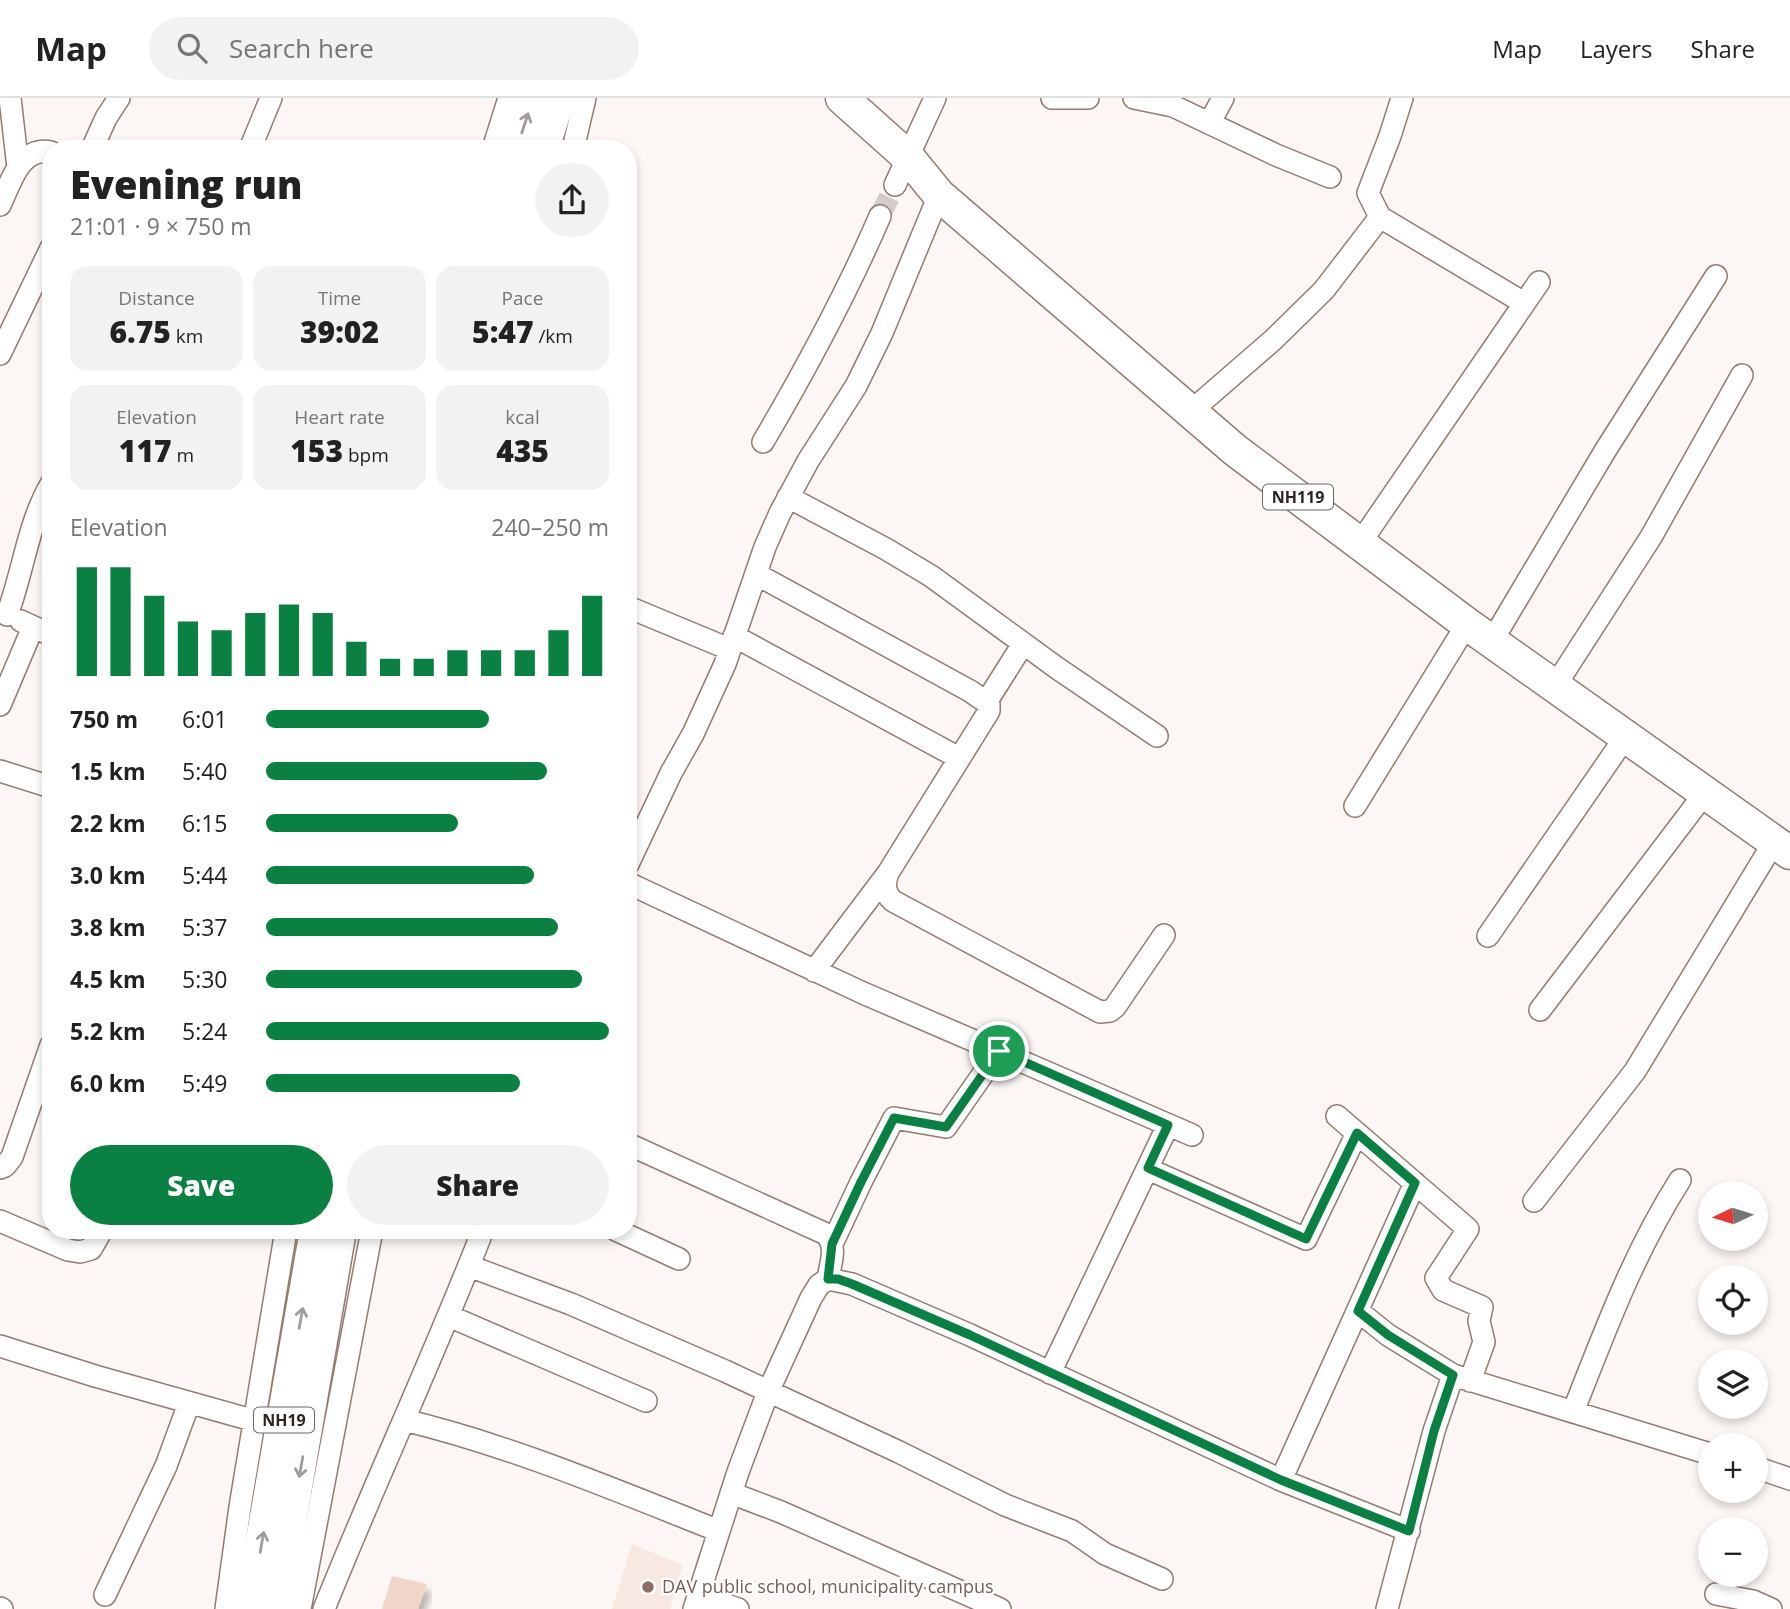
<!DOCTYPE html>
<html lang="en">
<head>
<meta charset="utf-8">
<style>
	:root { --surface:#fff; --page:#f2f2f2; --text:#222; --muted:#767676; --line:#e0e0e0; --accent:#0b8043 }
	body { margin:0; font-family:"Open Sans",sans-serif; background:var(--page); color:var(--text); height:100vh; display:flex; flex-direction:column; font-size:26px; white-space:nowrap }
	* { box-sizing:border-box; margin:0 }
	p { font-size:23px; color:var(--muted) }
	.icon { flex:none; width:38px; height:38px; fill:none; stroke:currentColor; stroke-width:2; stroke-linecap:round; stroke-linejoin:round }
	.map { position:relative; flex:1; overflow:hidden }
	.sheet { position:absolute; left:42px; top:42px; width:595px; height:1099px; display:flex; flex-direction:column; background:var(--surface); border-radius:28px; box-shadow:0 4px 10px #0003 }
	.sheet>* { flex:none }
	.needle { width:46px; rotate:266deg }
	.fabs { position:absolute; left:1698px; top:1083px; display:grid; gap:14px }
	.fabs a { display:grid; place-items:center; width:70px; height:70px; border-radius:50%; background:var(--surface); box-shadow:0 4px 10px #0003; font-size:35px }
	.pin { position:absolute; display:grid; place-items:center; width:60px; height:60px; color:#fff; margin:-30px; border:4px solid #fff; border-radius:50%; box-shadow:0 2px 7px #0007 }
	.round { display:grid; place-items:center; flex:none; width:74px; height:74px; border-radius:37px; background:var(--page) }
	.headline { display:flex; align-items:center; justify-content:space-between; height:119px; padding:0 28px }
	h1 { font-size:38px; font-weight:800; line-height:52px }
	.metrics { display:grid; grid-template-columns:repeat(3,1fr); gap:10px; height:119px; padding:7px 28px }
	.metrics div { display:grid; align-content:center; border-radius:18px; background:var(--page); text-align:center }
	.metrics b { font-size:30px; font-weight:800 }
	.metrics small { font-size:19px; font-weight:400 }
	.metrics p { font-size:19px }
	.chart { height:196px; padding:14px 28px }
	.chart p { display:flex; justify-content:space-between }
	.chart svg { width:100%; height:126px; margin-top:7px; stroke:var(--accent); stroke-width:6 }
	.cta { display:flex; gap:14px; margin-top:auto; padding:14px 28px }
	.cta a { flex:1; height:80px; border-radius:42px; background:var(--accent); color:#fff; font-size:28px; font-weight:800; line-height:80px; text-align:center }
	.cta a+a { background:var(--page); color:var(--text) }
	ul { padding:0 28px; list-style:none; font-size:23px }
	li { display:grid; grid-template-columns:112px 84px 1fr; align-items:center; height:52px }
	li i { height:18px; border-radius:9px; background:var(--accent) }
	header { display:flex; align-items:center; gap:42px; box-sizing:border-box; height:98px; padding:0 35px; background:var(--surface); border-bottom:2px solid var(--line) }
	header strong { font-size:33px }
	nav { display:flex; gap:38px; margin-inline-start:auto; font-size:24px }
	.search { width:490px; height:63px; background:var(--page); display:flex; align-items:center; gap:18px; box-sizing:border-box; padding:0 24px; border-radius:38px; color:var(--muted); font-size:26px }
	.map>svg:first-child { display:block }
	.built { fill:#f7e9e2 }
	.building { fill:#f0d6c9; filter:url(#shadow) }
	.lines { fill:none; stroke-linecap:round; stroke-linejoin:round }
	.minor-tunnel { stroke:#d3ccc9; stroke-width:21; stroke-dasharray:21 10; stroke-linecap:butt }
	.minor-casing { stroke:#937b70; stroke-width:24 }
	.highway-casing { stroke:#937b70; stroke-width:35 }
	.minor { stroke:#fff; stroke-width:21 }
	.highway { stroke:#fff; stroke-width:32 }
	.oneway { stroke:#a09c9a }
	.route-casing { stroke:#fff; stroke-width:14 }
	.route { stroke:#0b8043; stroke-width:9 }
	.education-dot { fill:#8d6e63; stroke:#fff; stroke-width:2.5 }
	.labels { text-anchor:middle; stroke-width:5; stroke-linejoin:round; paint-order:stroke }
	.shield { fill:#fff; stroke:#6c6562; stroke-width:2 }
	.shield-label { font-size:16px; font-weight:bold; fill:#2d231f }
	.education-label { font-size:18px; fill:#785e54; stroke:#fff; text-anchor:start }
</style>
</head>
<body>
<header>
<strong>Map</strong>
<div class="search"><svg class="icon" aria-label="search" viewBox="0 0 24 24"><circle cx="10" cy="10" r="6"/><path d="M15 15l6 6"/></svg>Search here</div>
<nav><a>Map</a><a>Layers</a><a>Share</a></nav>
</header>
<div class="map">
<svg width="1790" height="1511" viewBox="0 0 1790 1511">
	<defs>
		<filter id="shadow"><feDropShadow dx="4.5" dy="8" stdDeviation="3.5" flood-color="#0004"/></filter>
	</defs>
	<rect width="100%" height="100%" fill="#fcf6f4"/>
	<path class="built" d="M632,1446L683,1467L670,1511H612Z"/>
	<path class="building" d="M392,1478L427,1486L418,1511H382Z"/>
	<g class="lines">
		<path class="minor-tunnel" d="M880,118L895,87"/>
		<defs>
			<path id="minor" d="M10,0L18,70
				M1052,0H1088
				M1134,0L1173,8L1276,57L1330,79
				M1402,0L1390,38L1368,95L1380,119L1524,205
				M1210,24L1223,0
				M92,51L106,20L119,0
				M250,51L271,0
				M493,51L509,0
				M573,51L585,0
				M895,87L935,0
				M0,107C11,84 20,48 51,54
				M0,256L51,150
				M1190,314L1273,242L1324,192L1380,119
				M763,344C807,269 846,197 880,118
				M788,399L886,451L931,478L1057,570L1157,638
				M1360,445L1539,184
				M756,476L970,593L989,606V613L888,775C884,786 884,795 893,803L1100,914L1110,913L1115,909L1164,837
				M628,509L729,551
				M7,517C23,475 28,425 51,386
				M21,523L51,537
				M734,538L959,660
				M1492,543L1605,353L1716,178
				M1555,588L1651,439L1742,277
				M987,603L1023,546
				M0,607L33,529
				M0,673L51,689
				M1355,708L1467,526
				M628,766L671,675L693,636L725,566L765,449L780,415L808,363L856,288L882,235L939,97
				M628,785L863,895L1192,1037
				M1488,838L1626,638
				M814,873L888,775
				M1540,912L1705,695
				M1337,1018L1468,1131L1436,1180L1443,1192L1482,1209L1479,1223L1484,1244L1470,1283
				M628,1046L826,1136C838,1149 830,1166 828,1181
				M0,1070L5,1068L12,1059L51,947
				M1148,1071L1306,1141L1357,1035
				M1534,1103L1635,973L1774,744
				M0,1123L68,1152L80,1154L91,1151L102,1132
				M616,1132L679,1161
				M832,1146L861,1084L894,1020L946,1029L999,953
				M469,1168L571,1206L725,1273L899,1354L1005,1407L1072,1433L1105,1456L1162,1481
				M1358,1213L1388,1237L1453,1277L1710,1356
				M449,1218L646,1303
				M0,1248L95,1278L255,1323
				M1050,1275L1168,1027
				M1573,1314C1605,1233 1633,1156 1680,1082
				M404,1322C512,1348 615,1392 719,1433
				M1755,1369L1790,1381
				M1281,1382L1415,1085
				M731,1395L781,1414L1000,1511
				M1716,1496L1753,1503L1771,1511
				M105,1497L166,1368L189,1305
				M698,1497L738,1511
				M0,1510L2,1511
				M226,1511L240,1409L286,1132
				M300,1511L372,1132
				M324,1511C375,1384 433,1260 483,1132
				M694,1511L738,1374L768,1294L811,1200L819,1187L828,1181L852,1186L970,1237L1281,1382L1409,1433
				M1387,1511L1434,1333L1453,1277"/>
			<path id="highway" d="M842,0L908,59L939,97L1235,352L1467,526L1790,755
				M517,51L533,0
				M543,51L559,0
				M250,1511L316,1132
				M275,1511L340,1132"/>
		</defs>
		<use href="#minor" class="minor-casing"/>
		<use href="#highway" class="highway-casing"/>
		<use href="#minor" class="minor"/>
		<use href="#highway" class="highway"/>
	</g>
	<defs><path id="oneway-shaft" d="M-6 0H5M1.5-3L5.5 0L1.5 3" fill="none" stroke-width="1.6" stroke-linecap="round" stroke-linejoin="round" transform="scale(1.75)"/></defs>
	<g class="oneway">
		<use href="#oneway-shaft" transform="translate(525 25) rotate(-72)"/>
		<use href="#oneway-shaft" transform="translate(301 1220) rotate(-80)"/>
		<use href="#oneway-shaft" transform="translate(301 1369) rotate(100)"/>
		<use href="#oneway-shaft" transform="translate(262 1444) rotate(-80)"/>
	</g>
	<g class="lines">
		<defs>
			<path id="route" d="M999,953L1168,1027L1148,1070L1306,1141L1357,1035L1415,1085L1358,1213L1388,1237L1453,1277L1434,1333L1409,1433L1281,1382L970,1237L852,1186L838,1181H828L832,1146L861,1084L894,1020L946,1029Z"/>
		</defs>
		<use href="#route" class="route-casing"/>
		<use href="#route" class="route"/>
	</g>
	<circle class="education-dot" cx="648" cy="1489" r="7"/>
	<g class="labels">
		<g class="shield">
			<rect x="1263" y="386.5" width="70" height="25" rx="5"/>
			<rect x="254" y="1309.5" width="60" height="25" rx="5"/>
		</g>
		<g class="shield-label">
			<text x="1298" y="405">NH119</text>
			<text x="284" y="1328">NH19</text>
		</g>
		<g class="education-label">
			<text x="662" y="1495">DAV public school, municipality campus</text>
		</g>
	</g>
</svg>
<div class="fabs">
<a><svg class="needle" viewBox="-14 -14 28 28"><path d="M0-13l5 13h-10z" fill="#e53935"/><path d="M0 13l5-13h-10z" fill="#767676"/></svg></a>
<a><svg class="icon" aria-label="locate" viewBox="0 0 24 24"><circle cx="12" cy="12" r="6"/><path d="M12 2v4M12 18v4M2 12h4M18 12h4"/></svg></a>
<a><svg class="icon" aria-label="layers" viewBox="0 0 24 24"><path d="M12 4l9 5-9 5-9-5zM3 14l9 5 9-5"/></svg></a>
<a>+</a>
<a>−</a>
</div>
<div class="pin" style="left:999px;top:953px;background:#1e9e55"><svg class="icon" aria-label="arrive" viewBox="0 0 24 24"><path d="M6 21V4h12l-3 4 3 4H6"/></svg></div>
<section class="sheet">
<div class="headline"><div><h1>Evening run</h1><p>21:01 · 9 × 750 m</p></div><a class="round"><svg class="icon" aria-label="share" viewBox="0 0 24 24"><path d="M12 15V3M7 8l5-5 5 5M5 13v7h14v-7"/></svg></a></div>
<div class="metrics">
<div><p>Distance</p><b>6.75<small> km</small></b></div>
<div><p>Time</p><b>39:02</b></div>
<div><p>Pace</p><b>5:47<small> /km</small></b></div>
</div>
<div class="metrics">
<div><p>Elevation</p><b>117<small> m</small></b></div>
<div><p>Heart rate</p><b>153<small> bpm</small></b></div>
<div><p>kcal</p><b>435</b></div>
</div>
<div class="chart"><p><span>Elevation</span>240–250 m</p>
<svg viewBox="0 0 160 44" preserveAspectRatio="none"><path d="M5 44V6M15 44V6M25 44V16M35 44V25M45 44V28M55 44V22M65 44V19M75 44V22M85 44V32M95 44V38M105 44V38M115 44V35M125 44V35M135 44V35M145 44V28M155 44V16"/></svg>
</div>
<ul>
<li><b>750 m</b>6:01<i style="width:65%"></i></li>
<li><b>1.5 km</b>5:40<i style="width:82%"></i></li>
<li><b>2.2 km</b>6:15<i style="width:56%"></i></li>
<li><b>3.0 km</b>5:44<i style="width:78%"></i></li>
<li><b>3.8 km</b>5:37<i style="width:85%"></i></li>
<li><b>4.5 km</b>5:30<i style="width:92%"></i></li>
<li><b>5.2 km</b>5:24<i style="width:100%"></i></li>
<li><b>6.0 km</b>5:49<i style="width:74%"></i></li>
</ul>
<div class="cta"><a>Save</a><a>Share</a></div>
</section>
</div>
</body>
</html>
